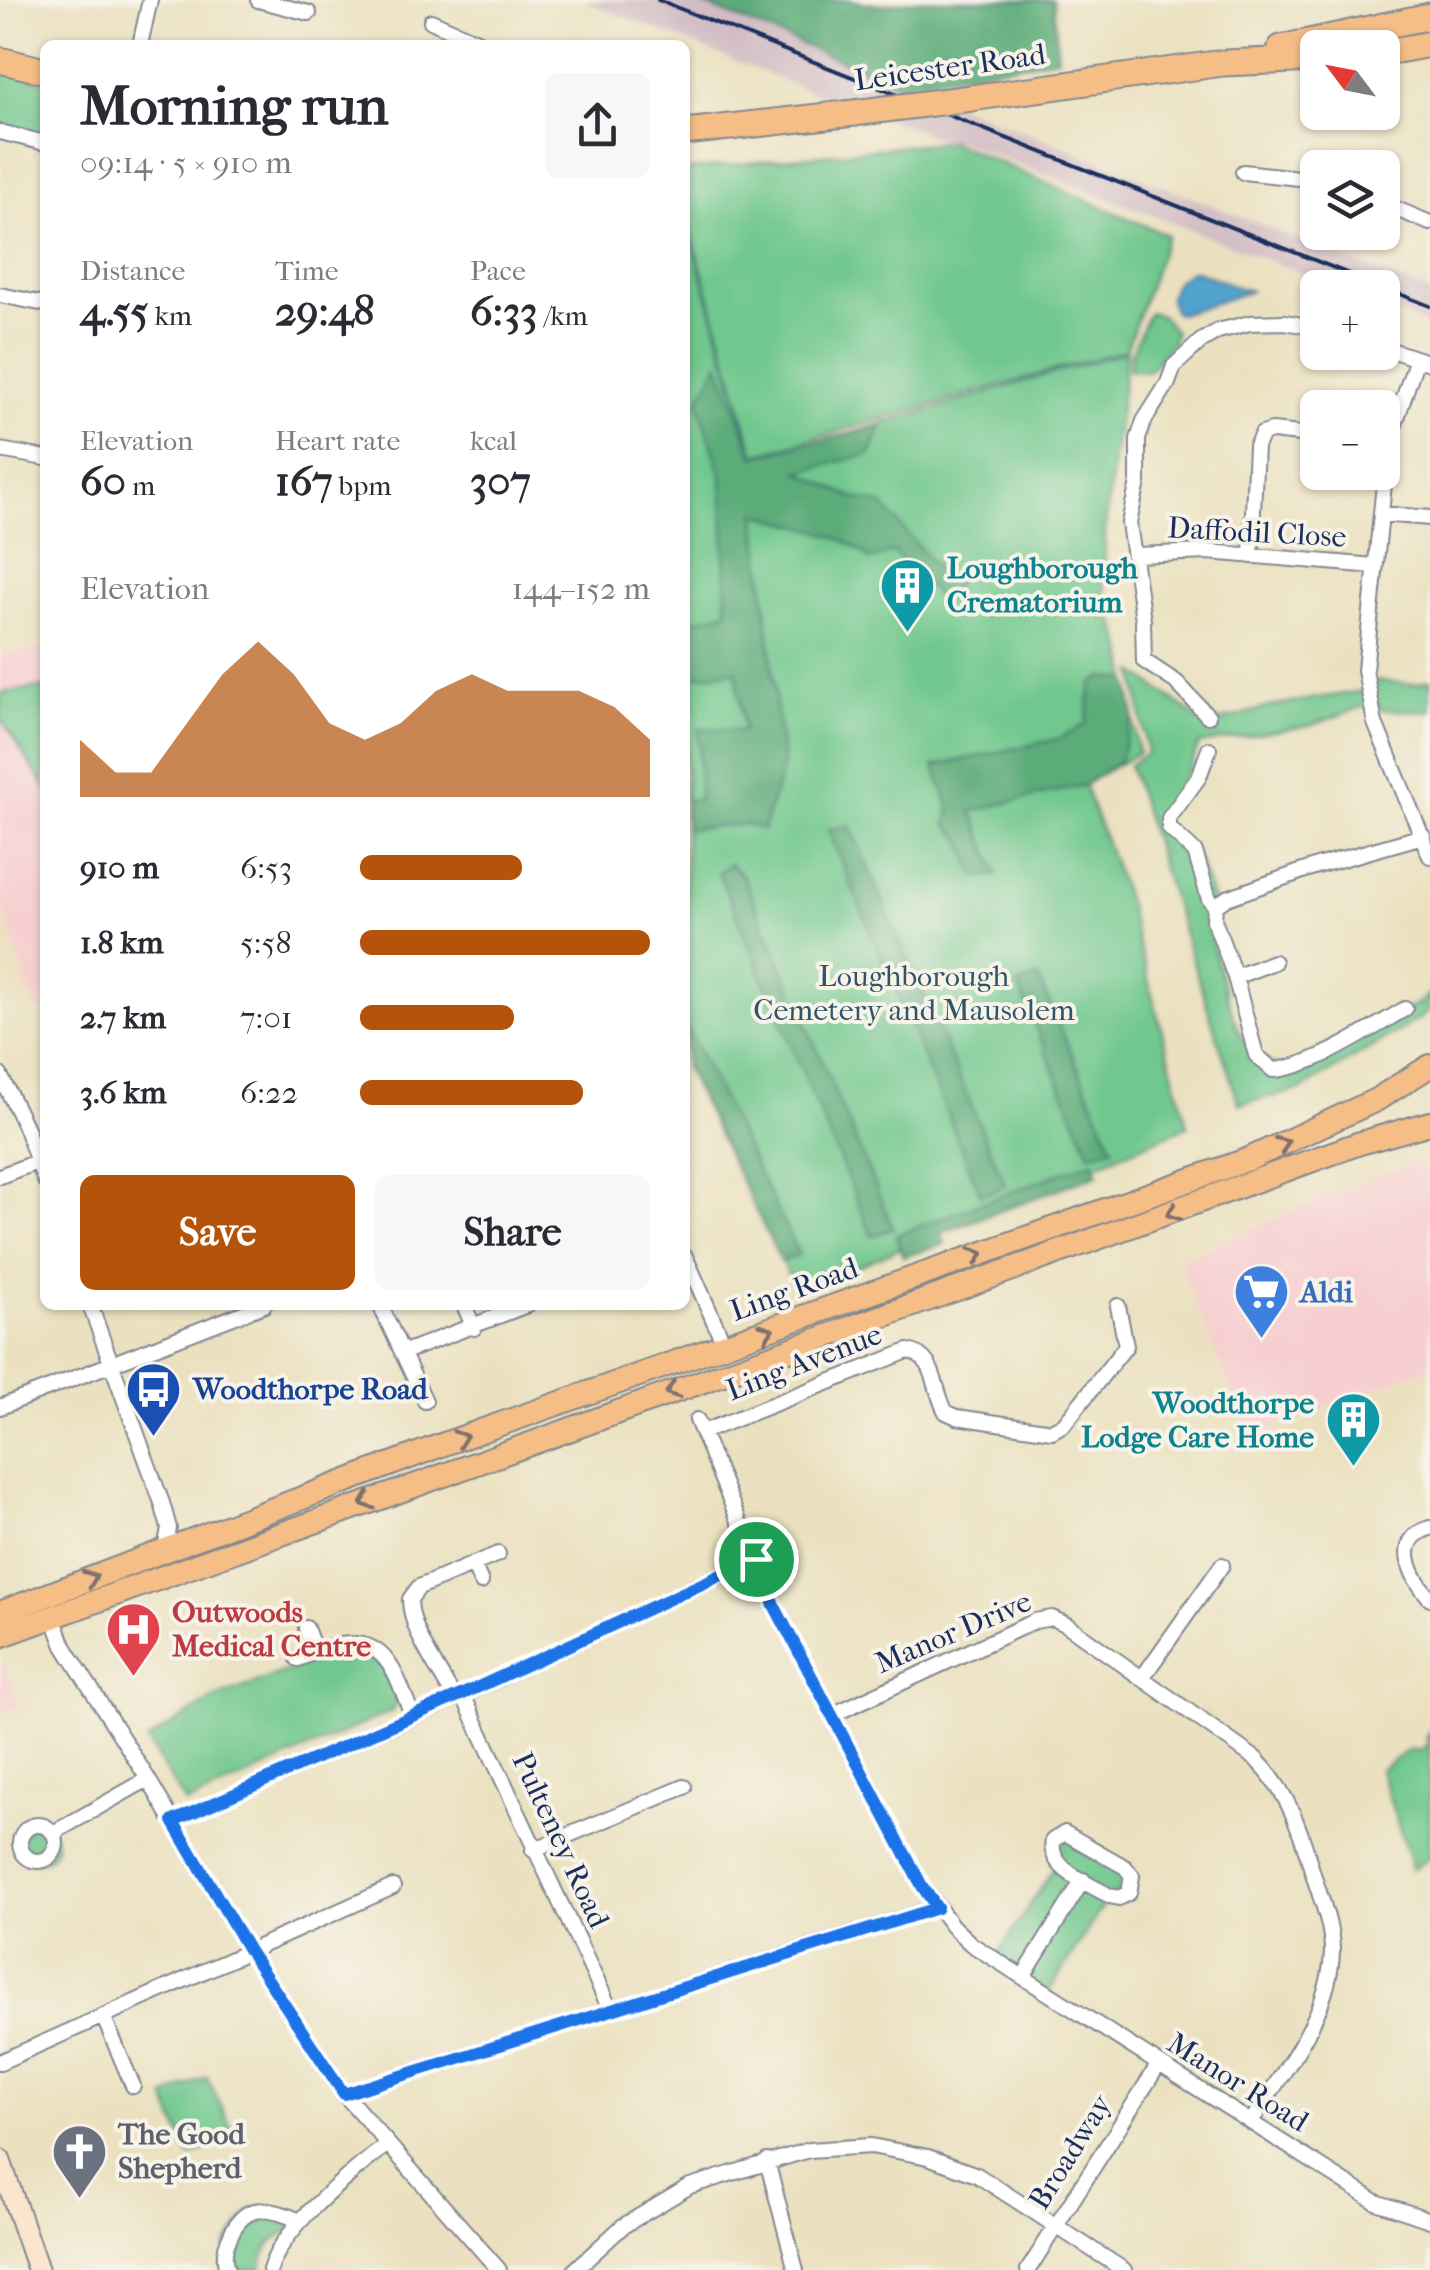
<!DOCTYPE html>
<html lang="en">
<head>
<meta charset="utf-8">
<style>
	:root { --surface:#fff; --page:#f7f7f7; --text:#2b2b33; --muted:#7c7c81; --accent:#b45309 }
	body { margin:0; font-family:"IM FELL French Canon",serif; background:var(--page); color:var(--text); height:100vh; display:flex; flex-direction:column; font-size:38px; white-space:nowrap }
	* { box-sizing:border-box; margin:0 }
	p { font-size:32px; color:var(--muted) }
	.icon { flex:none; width:55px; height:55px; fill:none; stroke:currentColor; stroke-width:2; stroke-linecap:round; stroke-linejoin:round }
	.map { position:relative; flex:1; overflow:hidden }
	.panel { position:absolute; left:40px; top:40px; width:650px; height:1270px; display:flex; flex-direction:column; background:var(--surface); border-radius:15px; box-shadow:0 2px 8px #0004 }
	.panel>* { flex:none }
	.needle { width:65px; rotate:302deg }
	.tools { position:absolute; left:1300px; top:30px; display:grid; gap:20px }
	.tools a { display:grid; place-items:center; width:100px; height:100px; border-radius:15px; background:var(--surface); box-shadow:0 2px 8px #0004; font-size:50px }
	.pin { position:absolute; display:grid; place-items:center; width:85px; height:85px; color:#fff; margin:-42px; border:5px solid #fff; border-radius:50%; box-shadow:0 2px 10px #0007 }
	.round { display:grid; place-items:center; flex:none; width:105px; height:105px; border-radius:15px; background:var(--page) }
	.summary { display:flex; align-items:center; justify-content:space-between; height:170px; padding:0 40px }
	h1 { font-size:55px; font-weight:700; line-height:75px }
	.figures { display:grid; grid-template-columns:repeat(3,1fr); gap:15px; height:170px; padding:10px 40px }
	.figures div { display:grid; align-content:center }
	.figures b { font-size:42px; font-weight:700 }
	.figures small { font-size:28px; font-weight:400 }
	.figures p { font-size:28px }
	.chart { height:280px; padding:20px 40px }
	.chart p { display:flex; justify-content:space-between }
	.chart svg { width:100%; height:180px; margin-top:10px; fill:var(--accent); opacity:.7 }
	.primary-button { display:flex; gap:20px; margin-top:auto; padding:20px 40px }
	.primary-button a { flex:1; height:115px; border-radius:15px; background:var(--accent); color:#fff; font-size:40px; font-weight:700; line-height:115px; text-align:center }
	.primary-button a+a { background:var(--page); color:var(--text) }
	ul { padding:0 40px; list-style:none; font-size:32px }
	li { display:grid; grid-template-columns:160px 120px 1fr; align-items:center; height:75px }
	li i { height:25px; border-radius:12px; background:var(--accent) }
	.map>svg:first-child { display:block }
	.built { fill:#f7cfd0 }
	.industrial { fill:#d2bdc5 }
	.green { fill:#71c88e; stroke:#467c76; stroke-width:2.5 }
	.forest { fill:#5cac79; stroke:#3c6e6c; stroke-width:2.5 }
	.water { fill:#51a4cd; stroke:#366a96; stroke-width:2.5 }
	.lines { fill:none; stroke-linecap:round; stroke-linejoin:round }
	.street-casing { stroke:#83888f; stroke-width:18 }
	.secondary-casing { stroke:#83888f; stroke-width:24 }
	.primary-casing { stroke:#83888f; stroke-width:26 }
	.highway-casing { stroke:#83888f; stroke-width:29 }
	.street { stroke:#fff; stroke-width:14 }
	.secondary { stroke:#fbe5cf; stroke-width:20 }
	.primary { stroke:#f6be87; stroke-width:22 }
	.highway { stroke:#f6be87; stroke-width:25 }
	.rail { stroke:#1b2f5e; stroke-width:4 }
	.highway-bridge-casing { stroke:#83888f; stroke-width:29; stroke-linecap:butt }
	.highway-bridge { stroke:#f6be87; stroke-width:25 }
	.oneway { stroke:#7e6f70 }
	.route-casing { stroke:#fff; stroke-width:20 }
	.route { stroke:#1a73e8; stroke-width:12 }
	.labels { text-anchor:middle; stroke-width:8; stroke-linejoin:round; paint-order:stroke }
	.street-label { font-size:30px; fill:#1b2f5e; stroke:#f7f3e8 }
	.culture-label { font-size:30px; font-weight:bold; fill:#0d838f; stroke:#f7f3e8; text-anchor:start }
	.park-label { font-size:30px; fill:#30556a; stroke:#f7f3e8 }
	.shop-label { font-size:30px; font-weight:bold; fill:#366cbe; stroke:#f7f3e8; text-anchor:start }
	.transit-label { font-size:30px; font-weight:bold; fill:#164399; stroke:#f7f3e8; text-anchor:start }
	.health-label { font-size:30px; font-weight:bold; fill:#be3a42; stroke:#f7f3e8; text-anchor:start }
	.worship-label { font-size:30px; font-weight:bold; fill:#5b616d; stroke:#f7f3e8; text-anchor:start }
</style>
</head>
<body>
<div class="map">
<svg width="1430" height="2270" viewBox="0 0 1430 2270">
	<rect width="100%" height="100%" fill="#f7f3e8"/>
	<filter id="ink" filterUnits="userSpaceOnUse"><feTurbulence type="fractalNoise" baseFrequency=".01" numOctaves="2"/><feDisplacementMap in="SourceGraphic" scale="20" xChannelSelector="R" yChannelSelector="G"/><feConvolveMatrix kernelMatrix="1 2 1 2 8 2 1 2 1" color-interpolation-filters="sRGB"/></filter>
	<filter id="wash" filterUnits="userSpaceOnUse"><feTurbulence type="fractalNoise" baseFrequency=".0048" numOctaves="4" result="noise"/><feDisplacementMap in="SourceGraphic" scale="40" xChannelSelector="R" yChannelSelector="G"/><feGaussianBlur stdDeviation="2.25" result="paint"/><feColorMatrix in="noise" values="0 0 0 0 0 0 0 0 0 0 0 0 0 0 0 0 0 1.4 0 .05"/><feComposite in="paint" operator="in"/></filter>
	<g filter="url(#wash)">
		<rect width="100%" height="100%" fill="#ebe1c0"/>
		<path class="built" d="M45,647V1010L34,1009L0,896V656Z
			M1430,1161V1367L1249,1436L1178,1260L1386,1172Z
			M0,1658L21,1704L0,1713Z"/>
		<path class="industrial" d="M583,0H693L1430,292V327L1383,306L1382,288L1338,287L959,141L953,143L789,83Z"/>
		<path class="green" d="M0,70L45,82V137L0,125Z
			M949,141L1167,235L1126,350L755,455L685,210V170Z
			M685,217L755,462L1127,351L1105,526L1104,592L1124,649L1138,753L1084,784L1124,892L1188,1126L797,1292L685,1069Z
			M1149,312L1163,317L1175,332L1172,343L1148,371L1129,370L1131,354Z
			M1135,672L1200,720L1220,721L1275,705L1368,690L1376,681L1415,684L1430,680V711L1382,710L1370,697L1371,704L1312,725L1199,744L1190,768L1167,802L1161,817L1163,824L1195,852L1215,906L1206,910C1205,928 1234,1026 1244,1041C1253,1055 1267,1061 1282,1069L1420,1003L1430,994V1009L1422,1017L1300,1090L1239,1104L1129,765L1147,753Z
			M45,687V787L0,718V693Z
			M345,1650C381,1650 389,1672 397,1704L392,1711L186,1804L147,1741L212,1699Z
			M1430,1730V1857L1413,1870L1380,1770L1410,1749L1420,1751L1429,1742L1426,1737Z
			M20 1843a18 18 0 1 1 36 0a18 18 0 1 1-36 0Z
			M1058,1835L1125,1867L1133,1885L1109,1896L1048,1993L995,1959L1057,1863Z
			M207,2077L235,2136L190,2156L165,2097Z
			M251,2210L300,2221C280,2245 268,2228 261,2270H227L226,2246Z"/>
		<path class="forest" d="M693,0H846L881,5L919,0H1053L1058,58L899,84Z
			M719,363L754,456L882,426L870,454L799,472L852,497L882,504L946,579H956L955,588L943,601L893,552L870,560C847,532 789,525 756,513L783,766L763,830L746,824L685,829V801L699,799V728L744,731L736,671L685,677V623L727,611L722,476L698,402Z
			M1103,677L1128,680L1134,714L1119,762L1084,785L972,811L998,875L976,877L961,838L947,824L950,808L934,766L1057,739L1086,724L1092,684Z
			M850,826L1006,1186L981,1195L828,830Z
			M730,864L743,876L893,1228L872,1236L718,872Z
			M1038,977L1113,1148L1090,1154L1018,985Z
			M685,1024L799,1255L781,1262L685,1067Z
			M1093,1161L1098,1174L941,1233L945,1244L903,1257L896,1235Z"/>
		<path class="water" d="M1192,270C1213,275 1229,287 1251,291L1180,314L1174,312L1169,297L1176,281Z"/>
	</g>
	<g filter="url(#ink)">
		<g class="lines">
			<defs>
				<path id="street" d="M258,0L309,13
					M431,21L486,45
					M140,45L150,0
					M0,132L45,143
					M1243,172L1318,180
					M1382,203L1430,223
					M0,295L45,304
					M1382,347L1430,363
					M1416,361L1388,445L1365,670L1375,723L1430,856
					M0,450L45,458
					M1381,514L1430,518
					M1136,555L1208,552L1375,566
					M1251,556L1256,446L1262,434L1272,431L1318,436
					M1208,716L1176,682L1144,661L1143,620L1129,523L1138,482V439L1144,421L1168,383L1174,366L1201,341L1218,331L1250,323L1285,322L1318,328
					M1209,749L1199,777L1169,818V828L1195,852L1209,899L1215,906
					M1235,977L1274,962
					M1405,1009C1370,1029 1313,1068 1273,1070L1256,1055L1235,977L1214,920L1215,906L1227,898L1317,866L1423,836
					M0,1075L25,1126L45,1181
					M0,1176L39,1161
					M685,1256L725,1346
					M90,1305L162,1503L169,1528L165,1549
					M380,1305L425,1401
					M464,1305L474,1328
					M402,1353L527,1305
					M0,1407L264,1305
					M697,1420L774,1605L922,1886L952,1926L971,1944L1376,2202L1430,2220
					M703,1432L908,1351C937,1356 933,1390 946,1412L957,1417L1052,1431L1064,1424L1126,1346L1118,1306
					M1430,1528C1392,1539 1411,1578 1430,1598
					M473,1564L481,1582
					M53,1617L64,1646L148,1779L249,1951L344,2094L499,2270
					M306,1628L315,1652C381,1628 391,1660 412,1715
					M298,1659L315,1652
					M1142,1678L1222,1565
					M463,1695L610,2009
					M454,1698C439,1669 410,1632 410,1599L419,1587L498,1554
					M832,1715L1035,1621L1052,1618L1067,1625L1256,1759C1287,1791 1299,1825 1311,1867C1319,1895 1331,1920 1332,1949C1332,2012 1283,2071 1251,2122
					M173,1821L463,1695L755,1559
					M20 1843a18 18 0 1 1 36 0a18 18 0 1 1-36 0Z
					M53,1833L148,1779
					M1065,1833L1125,1867L1132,1876L1129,1893L1119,1898L1110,1896C1088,1883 1047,1869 1053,1840Z
					M533,1850L684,1787
					M1023,1977L1083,1880
					M104,2018L133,2086
					M0,2062L393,1887
					M344,2094L937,1907
					M767,2161L796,2270
					M227,2270C223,2259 224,2250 229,2239C243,2202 268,2206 300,2221
					M270,2270C283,2225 349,2175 386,2145
					M575,2270L623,2226L690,2186L809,2150L871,2146L928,2157L977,2175L1124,2270
					M1028,2270L1159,2064"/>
				<path id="secondary" d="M0,2160L38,2270"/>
				<path id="primary" d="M0,1613L444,1444L1249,1159L1376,1100L1430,1066
					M0,1636L1360,1143L1430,1123"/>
				<path id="highway" d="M1281,48L1430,16
					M1382,53L1430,44
					M0,60L45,71
					M971,98L1223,63L1318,59
					M685,132L854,113"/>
			</defs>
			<use href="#street" class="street-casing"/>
			<use href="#secondary" class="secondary-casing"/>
			<use href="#primary" class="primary-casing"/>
			<use href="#highway" class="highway-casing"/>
			<use href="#street" class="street"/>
			<use href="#secondary" class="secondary"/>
			<use href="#primary" class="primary"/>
			<use href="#highway" class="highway"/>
			<path class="rail" d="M658,0L1430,306"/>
			<defs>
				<path id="highway-bridge" d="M854,113L971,98"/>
			</defs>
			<use href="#highway-bridge" class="highway-bridge-casing"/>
			<use href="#highway-bridge" class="highway-bridge"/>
		</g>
		<defs><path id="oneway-chevron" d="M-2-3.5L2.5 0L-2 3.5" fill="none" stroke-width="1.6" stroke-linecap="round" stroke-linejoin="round" transform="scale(2.5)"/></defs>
		<g class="oneway">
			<use href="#oneway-chevron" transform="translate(1283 1144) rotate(-23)"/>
			<use href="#oneway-chevron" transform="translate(1173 1213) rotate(160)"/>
			<use href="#oneway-chevron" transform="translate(977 1255) rotate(-20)"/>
			<use href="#oneway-chevron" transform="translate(767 1331) rotate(-20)"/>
			<use href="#oneway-chevron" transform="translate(672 1391) rotate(161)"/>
			<use href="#oneway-chevron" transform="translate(461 1438) rotate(-19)"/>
			<use href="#oneway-chevron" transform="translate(367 1502) rotate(159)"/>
			<use href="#oneway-chevron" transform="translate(91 1578) rotate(-22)"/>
		</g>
	</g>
	<g class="lines" filter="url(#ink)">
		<defs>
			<path id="route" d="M756,1559L774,1605L922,1886L937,1908L344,2094L249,1951L173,1821L463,1694Z"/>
		</defs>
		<use href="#route" class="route-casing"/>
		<use href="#route" class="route"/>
	</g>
	<defs>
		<symbol id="building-pin" viewBox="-11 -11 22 30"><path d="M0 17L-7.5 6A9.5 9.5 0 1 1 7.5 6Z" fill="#0f9aa8" stroke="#f7f3e8"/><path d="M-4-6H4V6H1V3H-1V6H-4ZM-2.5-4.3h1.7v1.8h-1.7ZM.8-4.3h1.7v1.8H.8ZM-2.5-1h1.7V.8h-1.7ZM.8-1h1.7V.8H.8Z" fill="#fff"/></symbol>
		<symbol id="supermarket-pin" viewBox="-11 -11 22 30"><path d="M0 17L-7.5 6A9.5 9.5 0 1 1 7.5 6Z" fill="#3f7fe0" stroke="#f7f3e8"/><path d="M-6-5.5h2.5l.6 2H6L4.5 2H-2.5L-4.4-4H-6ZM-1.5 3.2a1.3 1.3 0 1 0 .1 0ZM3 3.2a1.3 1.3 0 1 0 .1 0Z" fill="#fff"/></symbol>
		<symbol id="bus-pin" viewBox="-11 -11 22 30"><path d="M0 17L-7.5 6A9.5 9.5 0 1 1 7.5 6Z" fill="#1a4fb4" stroke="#f7f3e8"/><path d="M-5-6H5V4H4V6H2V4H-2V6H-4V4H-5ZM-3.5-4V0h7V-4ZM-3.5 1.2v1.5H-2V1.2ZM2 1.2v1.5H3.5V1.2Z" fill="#fff"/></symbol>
		<symbol id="hospital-pin" viewBox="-11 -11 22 30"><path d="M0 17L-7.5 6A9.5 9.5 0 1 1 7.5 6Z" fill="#e0444e" stroke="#f7f3e8"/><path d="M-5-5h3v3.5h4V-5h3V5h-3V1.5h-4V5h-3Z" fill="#fff"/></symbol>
		<symbol id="church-pin" viewBox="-11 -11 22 30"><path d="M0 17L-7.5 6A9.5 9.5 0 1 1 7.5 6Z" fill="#6b7280" stroke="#f7f3e8"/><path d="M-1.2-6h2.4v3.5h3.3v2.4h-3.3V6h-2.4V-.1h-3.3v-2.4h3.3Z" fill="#fff"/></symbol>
	</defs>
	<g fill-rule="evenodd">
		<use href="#building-pin" x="876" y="554" width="63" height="86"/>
		<use href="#supermarket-pin" x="1230" y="1260" width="63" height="86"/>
		<use href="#bus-pin" x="122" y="1358" width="63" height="86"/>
		<use href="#building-pin" x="1322" y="1388" width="63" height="86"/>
		<use href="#hospital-pin" x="102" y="1598" width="63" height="86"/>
		<use href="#church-pin" x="48" y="2120" width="63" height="86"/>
	</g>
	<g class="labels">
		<g class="street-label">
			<text transform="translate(950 67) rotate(-8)" y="10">Leicester Road</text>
			<text transform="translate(1257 532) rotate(3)" y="10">Daffodil Close</text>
			<text transform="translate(794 1289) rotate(-20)" y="10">Ling Road</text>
			<text transform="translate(804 1362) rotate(-21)" y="10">Ling Avenue</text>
			<text transform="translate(953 1632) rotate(-23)" y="10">Manor Drive</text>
			<text transform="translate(561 1840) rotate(65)" y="10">Pulteney Road</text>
			<text transform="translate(1238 2082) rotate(32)" y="10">Manor Road</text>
			<text transform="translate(1070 2152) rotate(-58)" y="10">Broadway</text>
		</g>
		<g class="culture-label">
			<text x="947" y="578">Loughborough<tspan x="947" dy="34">Crematorium</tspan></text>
			<text x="1314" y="1413" text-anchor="end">Woodthorpe<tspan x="1314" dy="34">Lodge Care Home</tspan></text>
		</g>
		<g class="park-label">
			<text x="914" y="986">Loughborough<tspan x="914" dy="34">Cemetery and Mausolem</tspan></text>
		</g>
		<g class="shop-label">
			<text x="1300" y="1302">Aldi</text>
		</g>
		<g class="transit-label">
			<text x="193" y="1399">Woodthorpe Road</text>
		</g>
		<g class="health-label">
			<text x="172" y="1622">Outwoods<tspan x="172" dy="34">Medical Centre</tspan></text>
		</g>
		<g class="worship-label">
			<text x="118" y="2144">The Good<tspan x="118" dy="34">Shepherd</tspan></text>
		</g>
	</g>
</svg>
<div class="tools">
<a><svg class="needle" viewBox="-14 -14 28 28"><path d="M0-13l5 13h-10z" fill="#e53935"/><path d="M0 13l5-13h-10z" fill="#7c7c81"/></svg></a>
<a><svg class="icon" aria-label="layers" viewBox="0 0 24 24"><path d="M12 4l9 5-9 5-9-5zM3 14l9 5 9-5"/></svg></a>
<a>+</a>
<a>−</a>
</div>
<div class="pin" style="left:756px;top:1559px;background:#1e9e55"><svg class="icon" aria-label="arrive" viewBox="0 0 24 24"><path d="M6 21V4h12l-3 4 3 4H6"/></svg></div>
<section class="panel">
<div class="summary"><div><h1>Morning run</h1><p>09:14 · 5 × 910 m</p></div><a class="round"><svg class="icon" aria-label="share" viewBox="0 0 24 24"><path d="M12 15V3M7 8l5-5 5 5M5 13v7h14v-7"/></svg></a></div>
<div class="figures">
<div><p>Distance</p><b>4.55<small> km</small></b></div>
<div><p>Time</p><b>29:48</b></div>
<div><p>Pace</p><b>6:33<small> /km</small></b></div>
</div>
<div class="figures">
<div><p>Elevation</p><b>60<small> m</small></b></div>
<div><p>Heart rate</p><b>167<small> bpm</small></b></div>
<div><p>kcal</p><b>307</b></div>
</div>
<div class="chart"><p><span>Elevation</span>144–152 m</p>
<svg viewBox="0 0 160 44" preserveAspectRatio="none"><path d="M0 44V30L10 38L20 38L30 26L40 14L50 6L60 14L70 26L80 30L90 26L100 18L110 14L120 18L130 18L140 18L150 22L160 30V44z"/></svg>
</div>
<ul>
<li><b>910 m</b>6:53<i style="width:56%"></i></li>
<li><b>1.8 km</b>5:58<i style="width:100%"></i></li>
<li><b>2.7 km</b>7:01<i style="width:53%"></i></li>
<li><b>3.6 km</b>6:22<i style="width:77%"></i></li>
</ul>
<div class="primary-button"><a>Save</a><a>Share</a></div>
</section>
</div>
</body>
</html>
